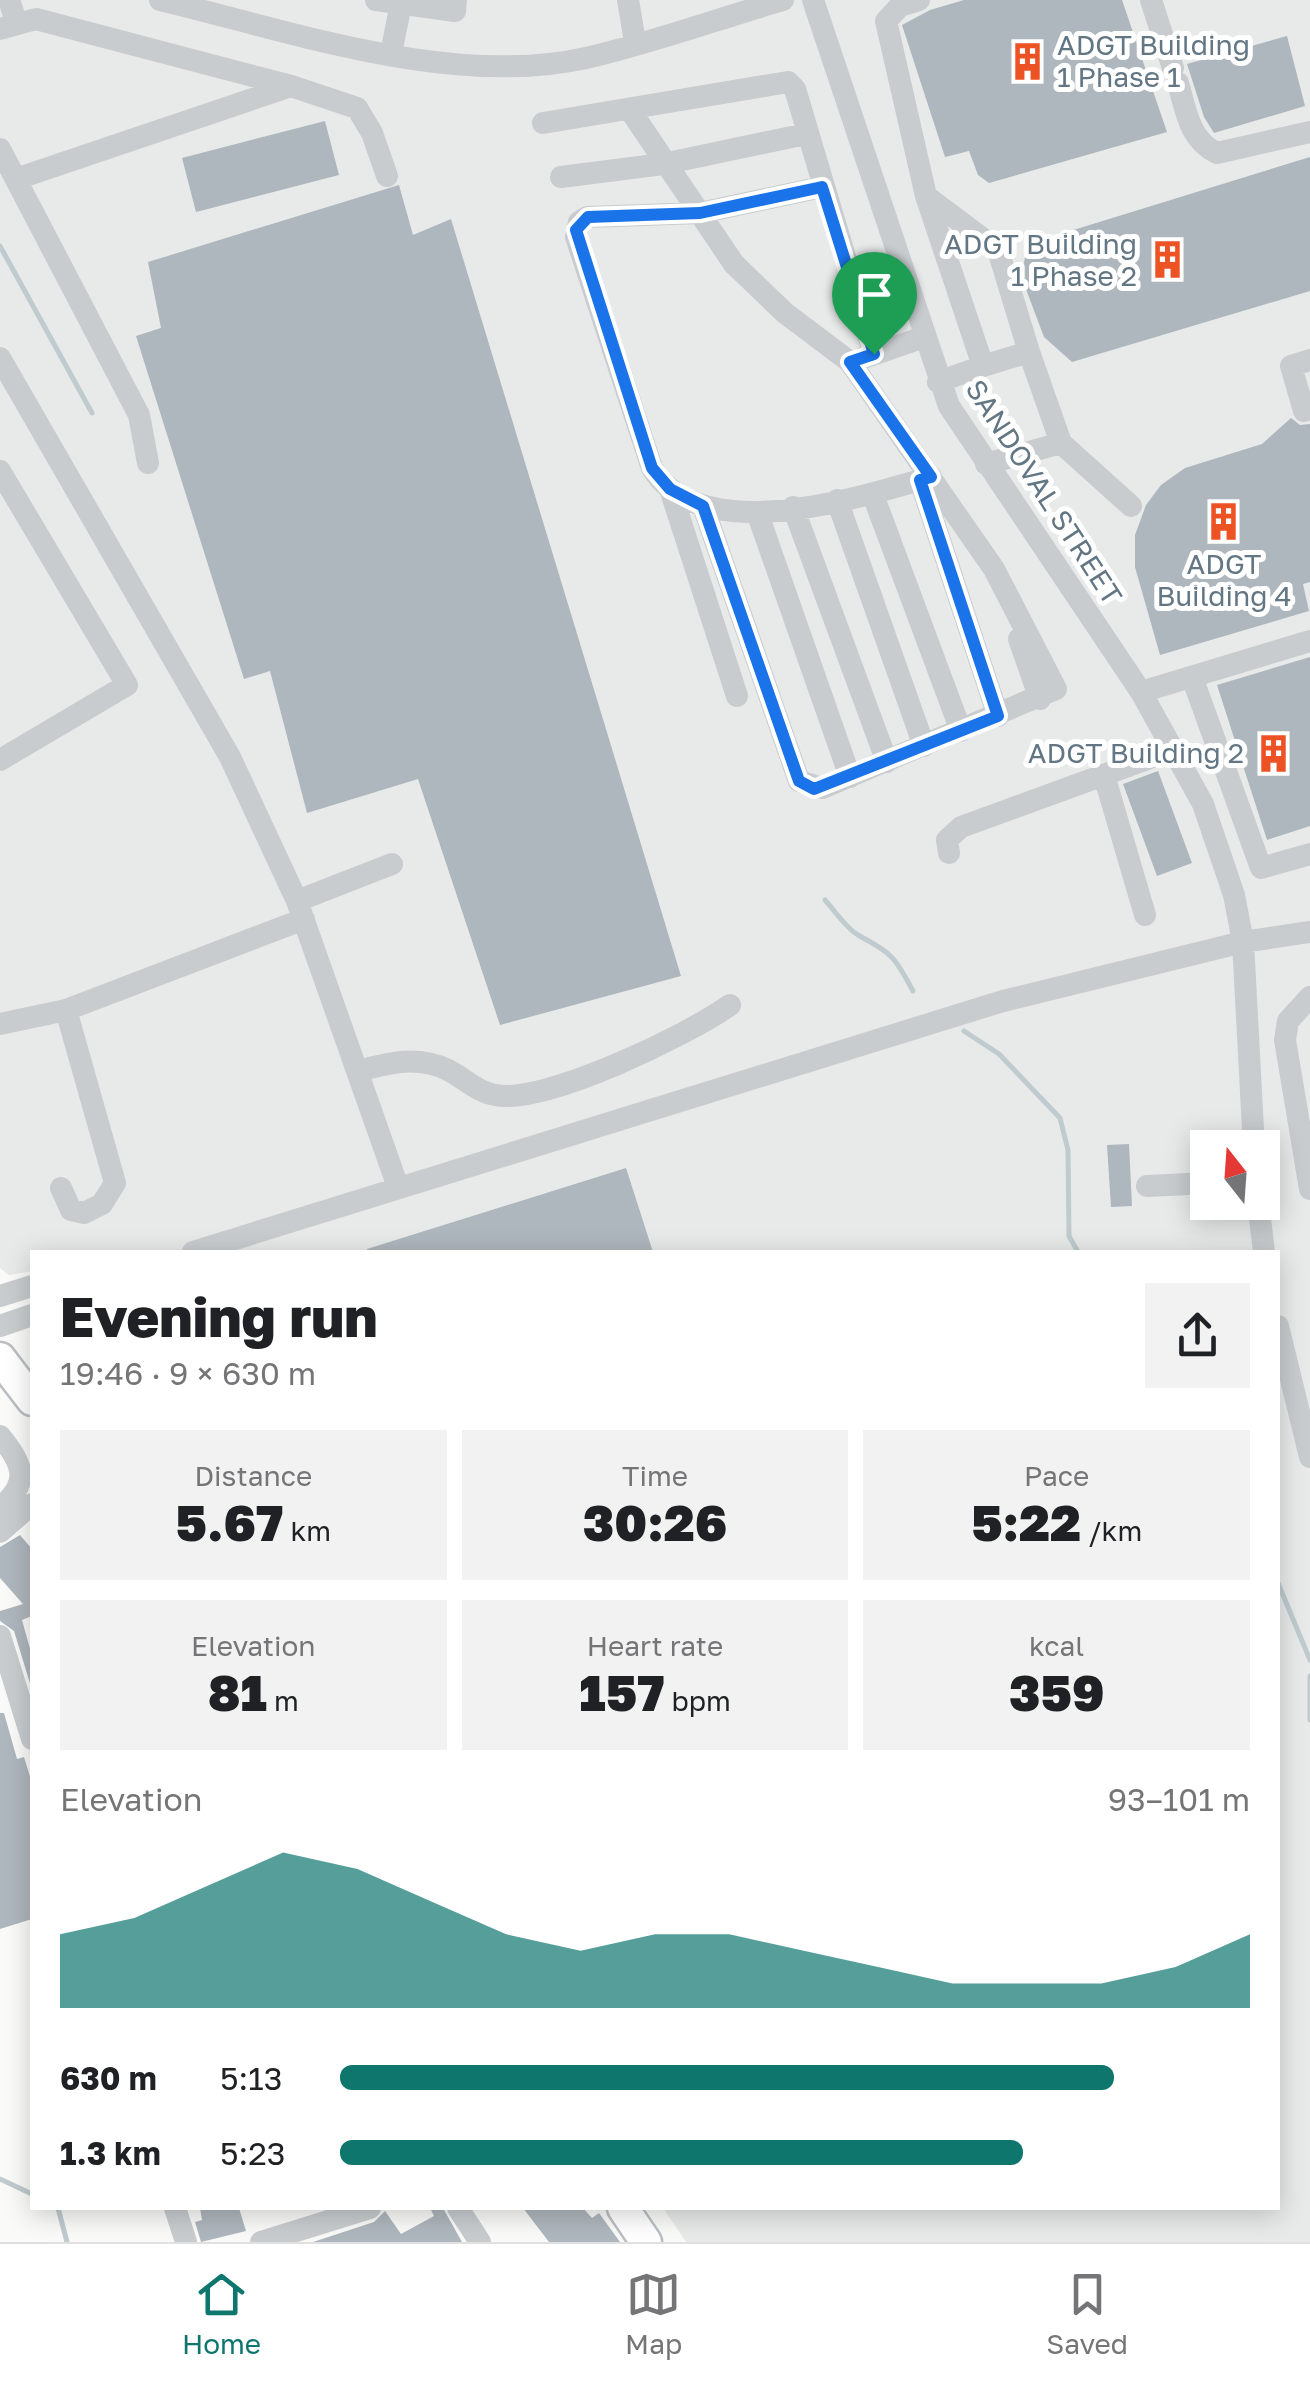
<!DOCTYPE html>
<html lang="en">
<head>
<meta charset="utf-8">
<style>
	:root { --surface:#fff; --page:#f2f2f2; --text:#202124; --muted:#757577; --line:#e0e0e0; --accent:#0f766e }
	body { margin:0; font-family:"Golos Text",sans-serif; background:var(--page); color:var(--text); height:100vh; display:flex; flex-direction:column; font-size:38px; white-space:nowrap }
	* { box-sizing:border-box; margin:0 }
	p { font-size:32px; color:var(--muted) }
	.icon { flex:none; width:55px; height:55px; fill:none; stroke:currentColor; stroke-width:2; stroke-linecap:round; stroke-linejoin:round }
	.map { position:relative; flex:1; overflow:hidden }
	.side { position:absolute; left:30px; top:1250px; width:1250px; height:960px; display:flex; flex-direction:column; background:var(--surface); border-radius:0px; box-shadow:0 5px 25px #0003 }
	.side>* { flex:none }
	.needle { width:65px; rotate:343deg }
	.tools { position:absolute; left:1190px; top:1130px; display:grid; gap:20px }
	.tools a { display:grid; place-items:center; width:90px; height:90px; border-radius:0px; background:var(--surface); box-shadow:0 5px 25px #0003; font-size:50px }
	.pin { position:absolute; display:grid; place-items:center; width:85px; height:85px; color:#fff; margin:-102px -42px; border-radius:50% 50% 50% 0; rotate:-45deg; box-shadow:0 0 10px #0007 }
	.pin .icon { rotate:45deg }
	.round { display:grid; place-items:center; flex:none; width:105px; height:105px; border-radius:0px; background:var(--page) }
	.headline { display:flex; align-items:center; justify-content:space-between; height:170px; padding:0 30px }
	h1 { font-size:55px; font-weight:800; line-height:75px }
	.metrics { display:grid; grid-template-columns:repeat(3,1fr); gap:15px; height:170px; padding:10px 30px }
	.metrics div { display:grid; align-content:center; border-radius:0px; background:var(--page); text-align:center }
	.metrics b { font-size:50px; font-weight:800 }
	.metrics small { font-size:28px; font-weight:400 }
	.metrics p { font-size:28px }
	.chart { height:280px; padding:20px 30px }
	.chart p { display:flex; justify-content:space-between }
	.chart svg { width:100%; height:180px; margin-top:10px; fill:var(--accent); opacity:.7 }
	ul { padding:0 30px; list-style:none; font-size:32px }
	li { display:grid; grid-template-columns:160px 120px 1fr; align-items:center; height:75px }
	li i { height:25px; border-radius:12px; background:var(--accent) }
	.tab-bar { display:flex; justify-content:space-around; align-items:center; height:140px; border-top:2px solid var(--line); background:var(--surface); font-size:28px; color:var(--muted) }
	.tab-bar a { display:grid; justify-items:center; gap:5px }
	.tab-bar .current { color:var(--accent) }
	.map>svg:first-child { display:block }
	.built { fill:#e8e9e9; fill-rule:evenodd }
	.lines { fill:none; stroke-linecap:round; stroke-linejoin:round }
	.stream { stroke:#bfcbcf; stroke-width:5 }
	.building { fill:#aeb7bd }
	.major-casing { stroke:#bbbfc3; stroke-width:35 }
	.minor { stroke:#c8cccf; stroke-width:22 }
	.major { stroke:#fff; stroke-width:30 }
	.route-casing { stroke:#fff; stroke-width:20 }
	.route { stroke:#1a73e8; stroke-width:12 }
	.labels { text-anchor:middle; stroke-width:10; stroke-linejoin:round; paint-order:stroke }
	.poi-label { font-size:28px; fill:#637684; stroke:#fff; text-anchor:end }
	.street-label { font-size:28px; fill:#637684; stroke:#fff }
</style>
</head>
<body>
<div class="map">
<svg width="1310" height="2242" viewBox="0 0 1310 2242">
	<rect width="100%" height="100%" fill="#fafaf8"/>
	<path class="built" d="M0,0H1310V2242H686L663,2208H1278V1252H32V1271L9,1275L0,1268ZM1208,1148H1262V1202H1208Z"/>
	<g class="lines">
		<path class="stream" d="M0,246L92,413
			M825,900C835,911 846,928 858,935C892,954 894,955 913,991
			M964,1031L999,1054L1060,1118L1068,1150L1069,1236L1078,1252
			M1278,1583L1310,1660
			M1310,1676V1720
			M0,2179L32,2194
			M58,2208L67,2242"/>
	</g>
	<path class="building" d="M964,0H1122L1167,132L989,183L978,175L969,151L945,157L902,25L930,10Z
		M1287,36L1305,106L1214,133L1204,117L1187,64Z
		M325,121L339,175L196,212L182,158Z
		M1310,157V291L1072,362L1044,337L1021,276L1028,244Z
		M399,185L413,235L451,219L681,976L500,1025L418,779L307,813L270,671L244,679L136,336L161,328L148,262Z
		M1291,418L1300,425L1310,424V582L1303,584L1309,611L1160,655L1135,567V535L1146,505L1161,485L1185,468L1262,444Z
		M1310,657V826L1267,840L1217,685Z
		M1158,771L1192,863L1157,876L1123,784Z
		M1129,1144L1132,1206L1111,1207L1107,1145Z
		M626,1168L653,1252H368L367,1249Z
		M20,1535L32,1549V1616L22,1620L32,1656V1690L14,1631L0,1621V1611L23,1604L0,1578V1547Z
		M0,1713H4L17,1759L24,1757L32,1783V1919L0,1929Z
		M200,2208H239L246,2231L201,2242L195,2222L202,2220Z
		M430,2208H443L462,2242H313L374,2222L385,2211L401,2234L434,2216Z
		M523,2208H583L592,2218L599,2213L620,2242H549Z"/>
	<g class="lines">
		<defs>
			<path id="major" d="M0,1358L32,1400
				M623,2208L646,2242"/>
		</defs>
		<use href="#major" class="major-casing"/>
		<path class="minor" d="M9,0L17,24
			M160,0C290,31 452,88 586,58C652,43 717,19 783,0
			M376,0L455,11L456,0
			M628,0L635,42
			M813,0L949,406L1141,692L1203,804L1234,895L1243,942L1254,1148
			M919,0L900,6L886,21L926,196L983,366L1029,352L998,250L926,196
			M1151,0L1173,68
			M0,29L36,19L291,86L16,179
			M391,53L401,4
			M1178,83C1186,110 1189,140 1217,153L1310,132
			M291,86L357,108L372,133L387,176
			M630,110L734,264L785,313L850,362L994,569L1056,689L822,788L799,781L703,506
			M543,123L788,82L795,89L874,354
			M0,149L139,415L148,463
			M561,177L663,164L806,134
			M822,187L700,213L587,217L579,222L576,237L652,468C701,549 860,497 931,477
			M1029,352L1061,443L1131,506
			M0,358L230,757L297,901L398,1187
			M863,358L924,337
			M938,382L983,366
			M1304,411L1291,366L1310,360
			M986,464L1061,443
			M0,471L127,685L0,760
			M920,480L998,716
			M670,489L737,696
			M873,495L961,731
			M837,500L924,746
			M793,507L887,762
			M757,512L850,777
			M1019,639L1040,699
			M1192,677L1261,868L1310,854
			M1141,692L1310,641
			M1104,775L1145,915
			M949,853L947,840L961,827L1172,750
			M297,901L392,864
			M1310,997L1288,1021L1285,1040L1310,1189
			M0,1024L66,1010L304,919
			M358,1071C389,1063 417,1055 448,1070C464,1078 477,1092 495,1095C544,1105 688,1035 730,1005
			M1147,1186L1208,1183
			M61,1188L71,1210L84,1213L102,1204L115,1183L66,1010
			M1258,1202L1264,1252
			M193,1252L1003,1001L1243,942L1310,932
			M0,1296L32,1286
			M0,1326L32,1315
			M1278,1326L1310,1457
			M0,1436C22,1462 32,1483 0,1507
			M0,1532L32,1504
			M0,1636L32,1739
			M175,2208L186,2242
			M458,2208L480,2242
			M261,2242L370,2208"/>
		<use href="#major" class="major"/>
	</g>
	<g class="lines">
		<defs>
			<path id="route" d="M822,187L874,354L850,362L931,477L920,480L998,716L814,789L799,781L703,506L670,489L652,468L576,230L588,217L700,213Z"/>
		</defs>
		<use href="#route" class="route-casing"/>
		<use href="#route" class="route"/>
	</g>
	<defs>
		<symbol id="building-bare" viewBox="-9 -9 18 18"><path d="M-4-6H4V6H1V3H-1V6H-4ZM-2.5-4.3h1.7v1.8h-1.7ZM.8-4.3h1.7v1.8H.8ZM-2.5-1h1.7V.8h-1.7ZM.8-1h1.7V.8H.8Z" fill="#ed5225" stroke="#fff" stroke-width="2.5" paint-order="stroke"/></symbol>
	</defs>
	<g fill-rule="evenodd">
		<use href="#building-bare" x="1000" y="34" width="55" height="55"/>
		<use href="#building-bare" x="1140" y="232" width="55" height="55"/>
		<use href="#building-bare" x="1196" y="494" width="55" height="55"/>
		<use href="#building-bare" x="1246" y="726" width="55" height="55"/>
	</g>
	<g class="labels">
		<g class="poi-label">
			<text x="1057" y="55" text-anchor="start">ADGT Building<tspan x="1057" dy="32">1 Phase 1</tspan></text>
			<text x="1137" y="254">ADGT Building<tspan x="1137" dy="32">1 Phase 2</tspan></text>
			<text x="1224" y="574" text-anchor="middle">ADGT<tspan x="1224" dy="32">Building 4</tspan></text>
			<text x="1244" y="763">ADGT Building 2</text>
		</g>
		<g class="street-label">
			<text transform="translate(1044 492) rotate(57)" y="10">SANDOVAL STREET</text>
		</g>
	</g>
</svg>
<div class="tools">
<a><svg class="needle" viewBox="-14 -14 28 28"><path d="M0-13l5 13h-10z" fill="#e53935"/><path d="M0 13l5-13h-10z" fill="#757577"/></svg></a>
</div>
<div class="pin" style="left:874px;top:354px;background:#1e9e55"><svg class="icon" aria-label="arrive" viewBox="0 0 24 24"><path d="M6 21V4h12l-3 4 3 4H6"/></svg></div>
<section class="side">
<div class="headline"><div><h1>Evening run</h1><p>19:46 · 9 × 630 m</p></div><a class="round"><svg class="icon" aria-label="share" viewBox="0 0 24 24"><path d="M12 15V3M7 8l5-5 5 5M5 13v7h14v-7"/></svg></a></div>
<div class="metrics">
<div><p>Distance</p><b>5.67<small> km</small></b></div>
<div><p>Time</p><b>30:26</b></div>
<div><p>Pace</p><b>5:22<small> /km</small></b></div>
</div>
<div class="metrics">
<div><p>Elevation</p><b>81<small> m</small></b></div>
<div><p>Heart rate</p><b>157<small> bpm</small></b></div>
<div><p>kcal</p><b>359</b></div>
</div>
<div class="chart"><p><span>Elevation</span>93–101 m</p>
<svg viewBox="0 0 160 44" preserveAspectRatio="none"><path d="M0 44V26L10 22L20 14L30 6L40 10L50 18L60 26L70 30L80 26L90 26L100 30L110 34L120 38L130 38L140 38L150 34L160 26V44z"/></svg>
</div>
<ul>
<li><b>630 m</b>5:13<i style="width:85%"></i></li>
<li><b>1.3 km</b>5:23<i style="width:75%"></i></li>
</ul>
</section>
</div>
<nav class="tab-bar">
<a class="current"><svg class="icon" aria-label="home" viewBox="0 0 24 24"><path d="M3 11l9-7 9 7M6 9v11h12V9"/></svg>Home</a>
<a><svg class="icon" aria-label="map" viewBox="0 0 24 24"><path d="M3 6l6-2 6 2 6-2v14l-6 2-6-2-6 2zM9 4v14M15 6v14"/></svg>Map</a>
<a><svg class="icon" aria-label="saved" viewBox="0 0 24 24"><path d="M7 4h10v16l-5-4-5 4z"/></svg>Saved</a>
</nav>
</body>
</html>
